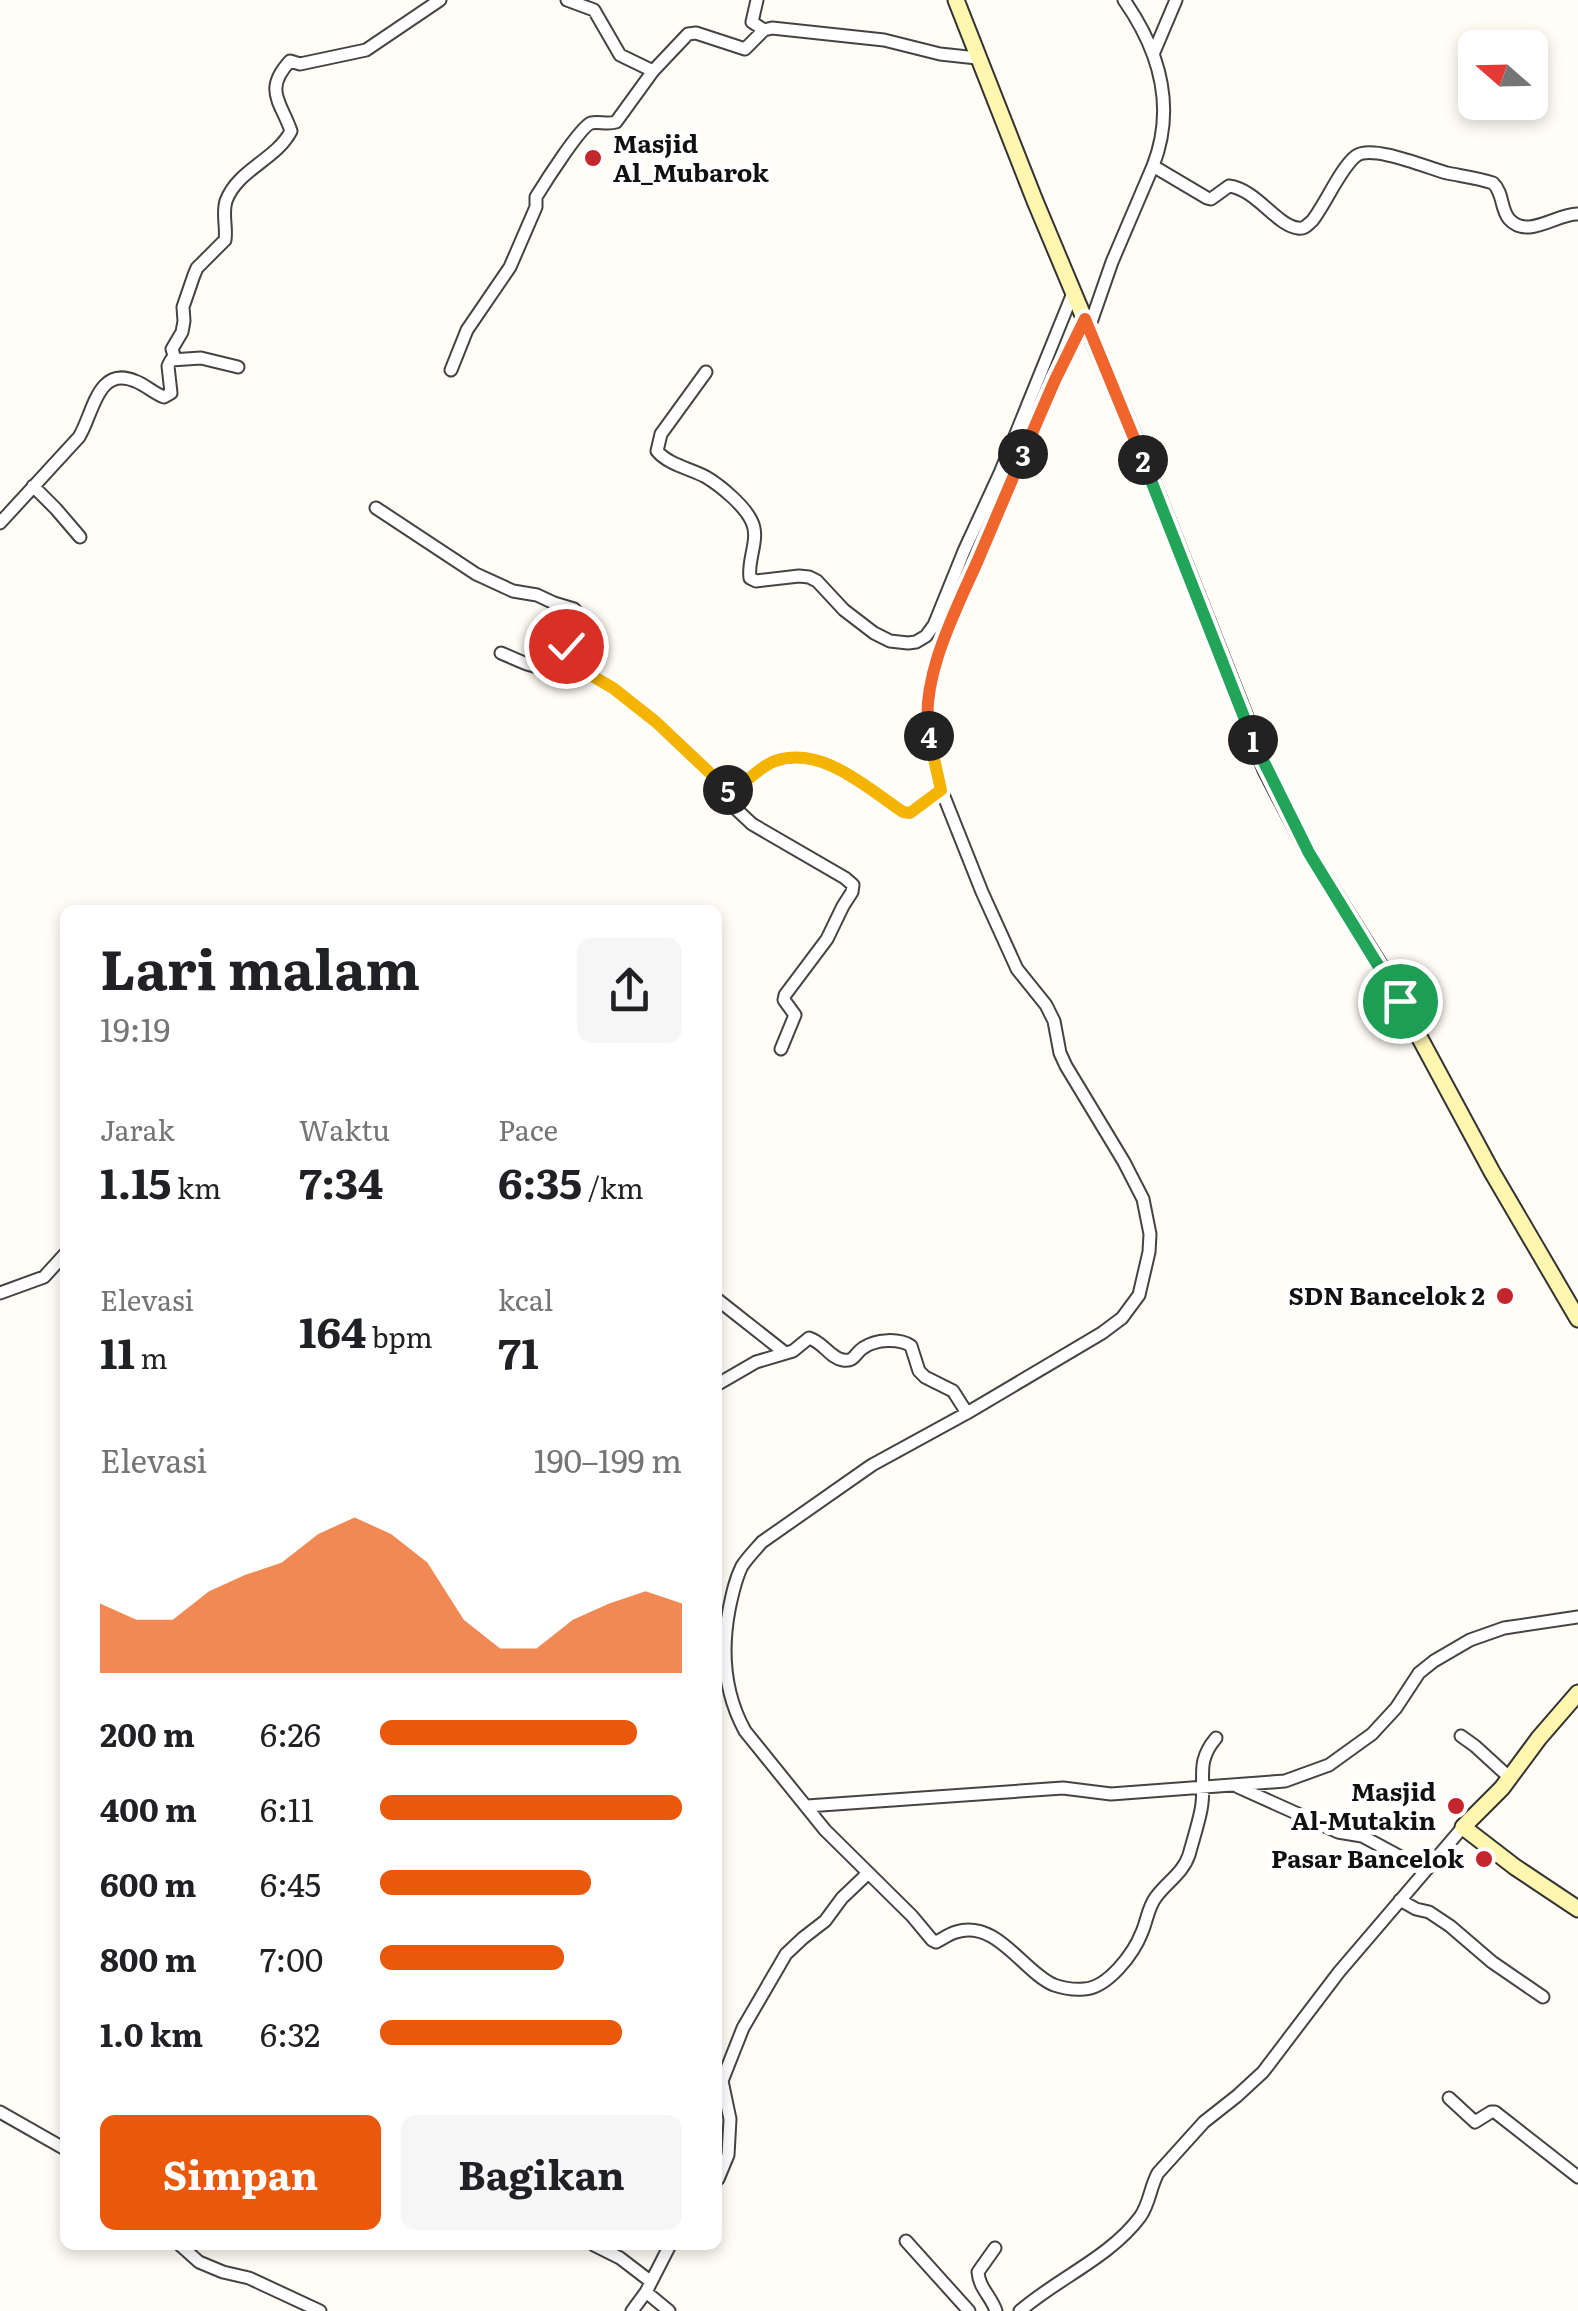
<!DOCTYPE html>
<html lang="id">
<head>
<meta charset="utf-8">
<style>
	:root { --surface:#fff; --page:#f6f6f6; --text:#202124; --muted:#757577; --accent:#ea580c }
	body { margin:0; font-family:Literata,serif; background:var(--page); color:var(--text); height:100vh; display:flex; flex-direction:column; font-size:38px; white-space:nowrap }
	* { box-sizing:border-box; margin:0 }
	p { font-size:32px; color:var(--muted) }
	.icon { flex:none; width:55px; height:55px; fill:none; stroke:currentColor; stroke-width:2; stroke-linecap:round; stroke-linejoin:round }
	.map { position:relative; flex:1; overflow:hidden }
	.sheet { position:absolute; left:60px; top:905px; width:662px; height:1345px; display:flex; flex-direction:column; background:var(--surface); border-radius:15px; box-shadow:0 5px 15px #0003 }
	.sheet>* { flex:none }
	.needle { width:65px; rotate:290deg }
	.fabs { position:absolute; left:1458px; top:30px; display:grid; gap:20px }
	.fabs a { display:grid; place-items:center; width:90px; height:90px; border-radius:15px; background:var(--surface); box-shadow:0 5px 15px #0003; font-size:50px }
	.pin { position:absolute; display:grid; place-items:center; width:85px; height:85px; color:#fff; margin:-42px; border:5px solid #fff; border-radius:50%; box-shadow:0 2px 10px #0007 }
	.km { position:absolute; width:50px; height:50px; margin:-25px; border-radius:50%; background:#222; color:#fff; font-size:28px; line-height:50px; text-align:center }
	.round { display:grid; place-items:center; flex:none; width:105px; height:105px; border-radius:15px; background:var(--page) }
	.headline { display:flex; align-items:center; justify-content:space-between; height:170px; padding:0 40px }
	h1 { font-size:55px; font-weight:700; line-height:75px }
	.metrics { display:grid; grid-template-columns:repeat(3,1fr); gap:15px; height:170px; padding:10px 40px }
	.metrics div { display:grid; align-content:center }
	.metrics b { font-size:42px; font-weight:700 }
	.metrics small { font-size:28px; font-weight:400 }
	.metrics p { font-size:28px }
	.chart { height:280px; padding:20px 40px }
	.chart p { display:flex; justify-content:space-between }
	.chart svg { width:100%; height:180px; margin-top:10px; fill:var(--accent); opacity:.7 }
	.cta { display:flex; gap:20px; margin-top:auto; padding:20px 40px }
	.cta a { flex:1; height:115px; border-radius:15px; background:var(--accent); color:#fff; font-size:40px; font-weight:700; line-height:115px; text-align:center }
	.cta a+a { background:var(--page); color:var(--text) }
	ul { padding:0 40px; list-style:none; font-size:32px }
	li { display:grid; grid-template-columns:160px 120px 1fr; align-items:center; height:75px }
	li i { height:25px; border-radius:12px; background:var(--accent) }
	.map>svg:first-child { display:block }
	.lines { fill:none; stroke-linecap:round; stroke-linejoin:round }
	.street-casing { stroke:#444; stroke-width:15 }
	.secondary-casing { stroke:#333; stroke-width:19 }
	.street { stroke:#fff; stroke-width:11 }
	.secondary { stroke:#fff6b0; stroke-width:15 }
	.split-1-casing { stroke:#fff; stroke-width:20 }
	.split-2-casing { stroke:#fff; stroke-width:20 }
	.split-3-casing { stroke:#fff; stroke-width:20 }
	.split-4-casing { stroke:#fff; stroke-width:20 }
	.split-5-casing { stroke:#fff; stroke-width:20 }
	.split-6-casing { stroke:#fff; stroke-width:20 }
	.split-1 { stroke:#22a559; stroke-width:12 }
	.split-2 { stroke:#22a559; stroke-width:12 }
	.split-3 { stroke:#f0652b; stroke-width:12 }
	.split-4 { stroke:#f0652b; stroke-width:12 }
	.split-5 { stroke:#f5b400; stroke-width:12 }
	.split-6 { stroke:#f5b400; stroke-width:12 }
	.poi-dot { fill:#c4262e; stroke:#fff; stroke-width:4 }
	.labels { text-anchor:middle; stroke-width:10; stroke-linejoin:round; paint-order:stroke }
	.poi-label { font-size:25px; font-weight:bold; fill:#111; stroke:#fff; text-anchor:end }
</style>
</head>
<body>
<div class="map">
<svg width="1578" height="2311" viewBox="0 0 1578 2311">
	<rect width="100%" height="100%" fill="#fffdf5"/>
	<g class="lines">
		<defs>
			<path id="street" d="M567,0L594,10L620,55L653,71
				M757,0L752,22L764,30
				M1124,0C1159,50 1176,107 1153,166
				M1154,52L1176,0
				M1085,319L1055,380L958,603L933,677L927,727L941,789L982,892L1017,969L1046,1005L1054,1021L1060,1053L1066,1066L1124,1162L1143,1199L1150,1234L1149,1252L1139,1295L1122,1318L1102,1333L967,1413L872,1465L762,1542C755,1550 748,1557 742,1566C735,1580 732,1595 729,1610C721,1653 724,1693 745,1731L825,1830L912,1916L932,1940L936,1942C942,1939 949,1934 956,1932C997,1919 1023,1972 1054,1985C1063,1988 1075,1990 1084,1989C1108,1988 1134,1953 1142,1932C1147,1921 1148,1907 1156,1897C1167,1882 1183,1873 1189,1855C1193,1840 1198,1825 1201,1810C1207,1779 1194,1764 1216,1738
				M1089,328L1112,262L1153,166L1207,198L1211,199L1229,186C1256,189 1277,226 1298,228C1305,229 1307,225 1312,221C1325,205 1341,167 1356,156C1372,144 1428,168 1447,173C1462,176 1478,178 1493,183C1504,194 1500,208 1509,219C1528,240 1557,213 1578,214
				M175,359L172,349L182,332L184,321L183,307L194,275L197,268L225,240C227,227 222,214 226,201C238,169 276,160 291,131C281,102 263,90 290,61L300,64L366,50L440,0
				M451,370L467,330L510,267L536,207V197C544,184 580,127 591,123C599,121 607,125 616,122L653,71L688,34L696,33L745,49L764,30L772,28L884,40L940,54L977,58
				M706,372L661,434L657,451C669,465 689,468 706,477C721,486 745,506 752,522C760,539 747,560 750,578L756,581L799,576L809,577L817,581L844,610L874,633L890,641L908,643L916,642L926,636L934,625L964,551L1000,473L1073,293
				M33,486L56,509L80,537
				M376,508L476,574L513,591L537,595L554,603L574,609L579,614C579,625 573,633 568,643C548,680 533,666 501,653
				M0,523L79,437C93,415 97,365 135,381C146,385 153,393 164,397L171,393L168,366L171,360L201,358L238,367
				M560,659C577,672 598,676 615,689C655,720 690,756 727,790C746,787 756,768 773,761C825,742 865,795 907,813L941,789
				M727,790L736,809L752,824L845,878L853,885L852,892L843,906L827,939L785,995L784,1000L795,1015L781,1049
				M0,1293L44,1277L65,1254
				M718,1300L784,1352
				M718,1384L756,1362L793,1351L809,1338C823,1342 830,1358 843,1360C855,1362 855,1353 863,1348C876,1339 899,1338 911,1346L919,1371L925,1377L953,1391L967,1413
				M1461,1736L1475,1746L1510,1778
				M1238,1787L1338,1832L1362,1836L1425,1870
				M807,1806L1063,1788L1111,1794L1285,1781L1329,1765L1372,1734L1396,1708L1419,1673L1434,1661L1470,1640L1504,1628L1578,1617
				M1400,1900L1416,1909L1429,1912L1450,1926L1492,1962L1543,1997
				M1449,2098L1475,2122L1491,2112H1495L1578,2177
				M0,2112L65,2149
				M718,2179L728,2155L730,2119L722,2081L743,2028L786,1954L803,1938L825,1921L842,1898L863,1878L867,1872
				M906,2241L969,2311
				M180,2245L199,2262L223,2272L249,2278L320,2311
				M594,2245L620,2258L650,2281
				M995,2248L978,2272C979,2288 991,2296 996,2311
				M646,2292L669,2311
				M632,2311L646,2292L670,2245
				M1020,2311C1058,2278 1109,2258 1140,2217C1150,2203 1150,2187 1158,2173L1204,2122L1237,2096L1263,2072L1339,1972L1463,1827"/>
			<path id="secondary" d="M956,0L1035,201L1139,449L1266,770L1309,853L1388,979L1492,1172L1578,1319
				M1578,1693L1539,1738L1502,1788L1463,1827L1515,1867L1578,1909"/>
		</defs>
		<use href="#street" class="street-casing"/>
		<use href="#secondary" class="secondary-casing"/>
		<use href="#street" class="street"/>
		<use href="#secondary" class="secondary"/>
	</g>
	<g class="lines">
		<defs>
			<path id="split-1" d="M1253,740L1309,853L1400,1001"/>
			<path id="split-2" d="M1143,460L1253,740"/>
			<path id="split-3" d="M1023,454L1055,380L1085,319L1143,460"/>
			<path id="split-4" d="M929,736C919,679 956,610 978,560C993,525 1008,489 1023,454"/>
			<path id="split-5" d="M728,790C747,786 757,767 775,761C822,745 867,788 903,812L910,813L941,790L929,736"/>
			<path id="split-6" d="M566,646L560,659L578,672L594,677L613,688L656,722L728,790"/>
		</defs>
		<use href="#split-1" class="split-1-casing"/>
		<use href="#split-2" class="split-2-casing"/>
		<use href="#split-3" class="split-3-casing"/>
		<use href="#split-4" class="split-4-casing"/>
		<use href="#split-5" class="split-5-casing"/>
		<use href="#split-6" class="split-6-casing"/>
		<use href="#split-1" class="split-1"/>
		<use href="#split-2" class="split-2"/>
		<use href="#split-3" class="split-3"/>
		<use href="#split-4" class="split-4"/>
		<use href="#split-5" class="split-5"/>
		<use href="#split-6" class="split-6"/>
	</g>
	<g class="poi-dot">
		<circle cx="593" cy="158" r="10"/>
		<circle cx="1505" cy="1296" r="10"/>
		<circle cx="1456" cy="1806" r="10"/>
		<circle cx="1484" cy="1859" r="10"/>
	</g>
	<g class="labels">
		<g class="poi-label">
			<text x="613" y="153" text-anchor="start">Masjid<tspan x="613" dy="29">Al_Mubarok</tspan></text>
			<text x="1485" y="1305">SDN Bancelok 2</text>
			<text x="1436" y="1801">Masjid<tspan x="1436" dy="29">Al-Mutakin</tspan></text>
			<text x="1464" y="1868">Pasar Bancelok</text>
		</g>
	</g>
</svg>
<div class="fabs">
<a><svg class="needle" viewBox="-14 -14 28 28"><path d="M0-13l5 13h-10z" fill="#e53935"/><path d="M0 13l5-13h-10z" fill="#757577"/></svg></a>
</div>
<div class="pin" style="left:1400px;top:1001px;background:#1e9e55"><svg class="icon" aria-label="arrive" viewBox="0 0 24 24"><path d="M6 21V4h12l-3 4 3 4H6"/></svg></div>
<div class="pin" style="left:566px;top:646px;background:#d93025"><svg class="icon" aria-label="check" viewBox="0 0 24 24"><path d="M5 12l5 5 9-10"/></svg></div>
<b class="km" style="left:1253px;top:740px">1</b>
<b class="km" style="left:1143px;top:460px">2</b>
<b class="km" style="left:1023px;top:454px">3</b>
<b class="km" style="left:929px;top:736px">4</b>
<b class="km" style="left:728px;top:790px">5</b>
<section class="sheet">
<div class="headline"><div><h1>Lari malam</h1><p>19:19</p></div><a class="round"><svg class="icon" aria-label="share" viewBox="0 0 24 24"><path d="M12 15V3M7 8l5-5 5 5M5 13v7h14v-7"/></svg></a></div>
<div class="metrics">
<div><p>Jarak</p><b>1.15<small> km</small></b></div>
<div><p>Waktu</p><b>7:34</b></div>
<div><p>Pace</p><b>6:35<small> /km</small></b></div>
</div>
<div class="metrics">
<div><p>Elevasi</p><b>11<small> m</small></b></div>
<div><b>164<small> bpm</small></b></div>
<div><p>kcal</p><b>71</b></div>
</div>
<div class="chart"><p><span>Elevasi</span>190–199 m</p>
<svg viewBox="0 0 160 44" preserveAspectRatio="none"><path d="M0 44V27L10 31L20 31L30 24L40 20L50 17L60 10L70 6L80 10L90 17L100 31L110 38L120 38L130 31L140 27L150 24L160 27V44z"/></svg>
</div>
<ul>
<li><b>200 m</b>6:26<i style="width:85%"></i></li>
<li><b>400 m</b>6:11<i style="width:100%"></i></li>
<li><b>600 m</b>6:45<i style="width:70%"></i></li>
<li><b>800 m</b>7:00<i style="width:61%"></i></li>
<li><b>1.0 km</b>6:32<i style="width:80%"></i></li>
</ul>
<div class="cta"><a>Simpan</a><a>Bagikan</a></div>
</section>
</div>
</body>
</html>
